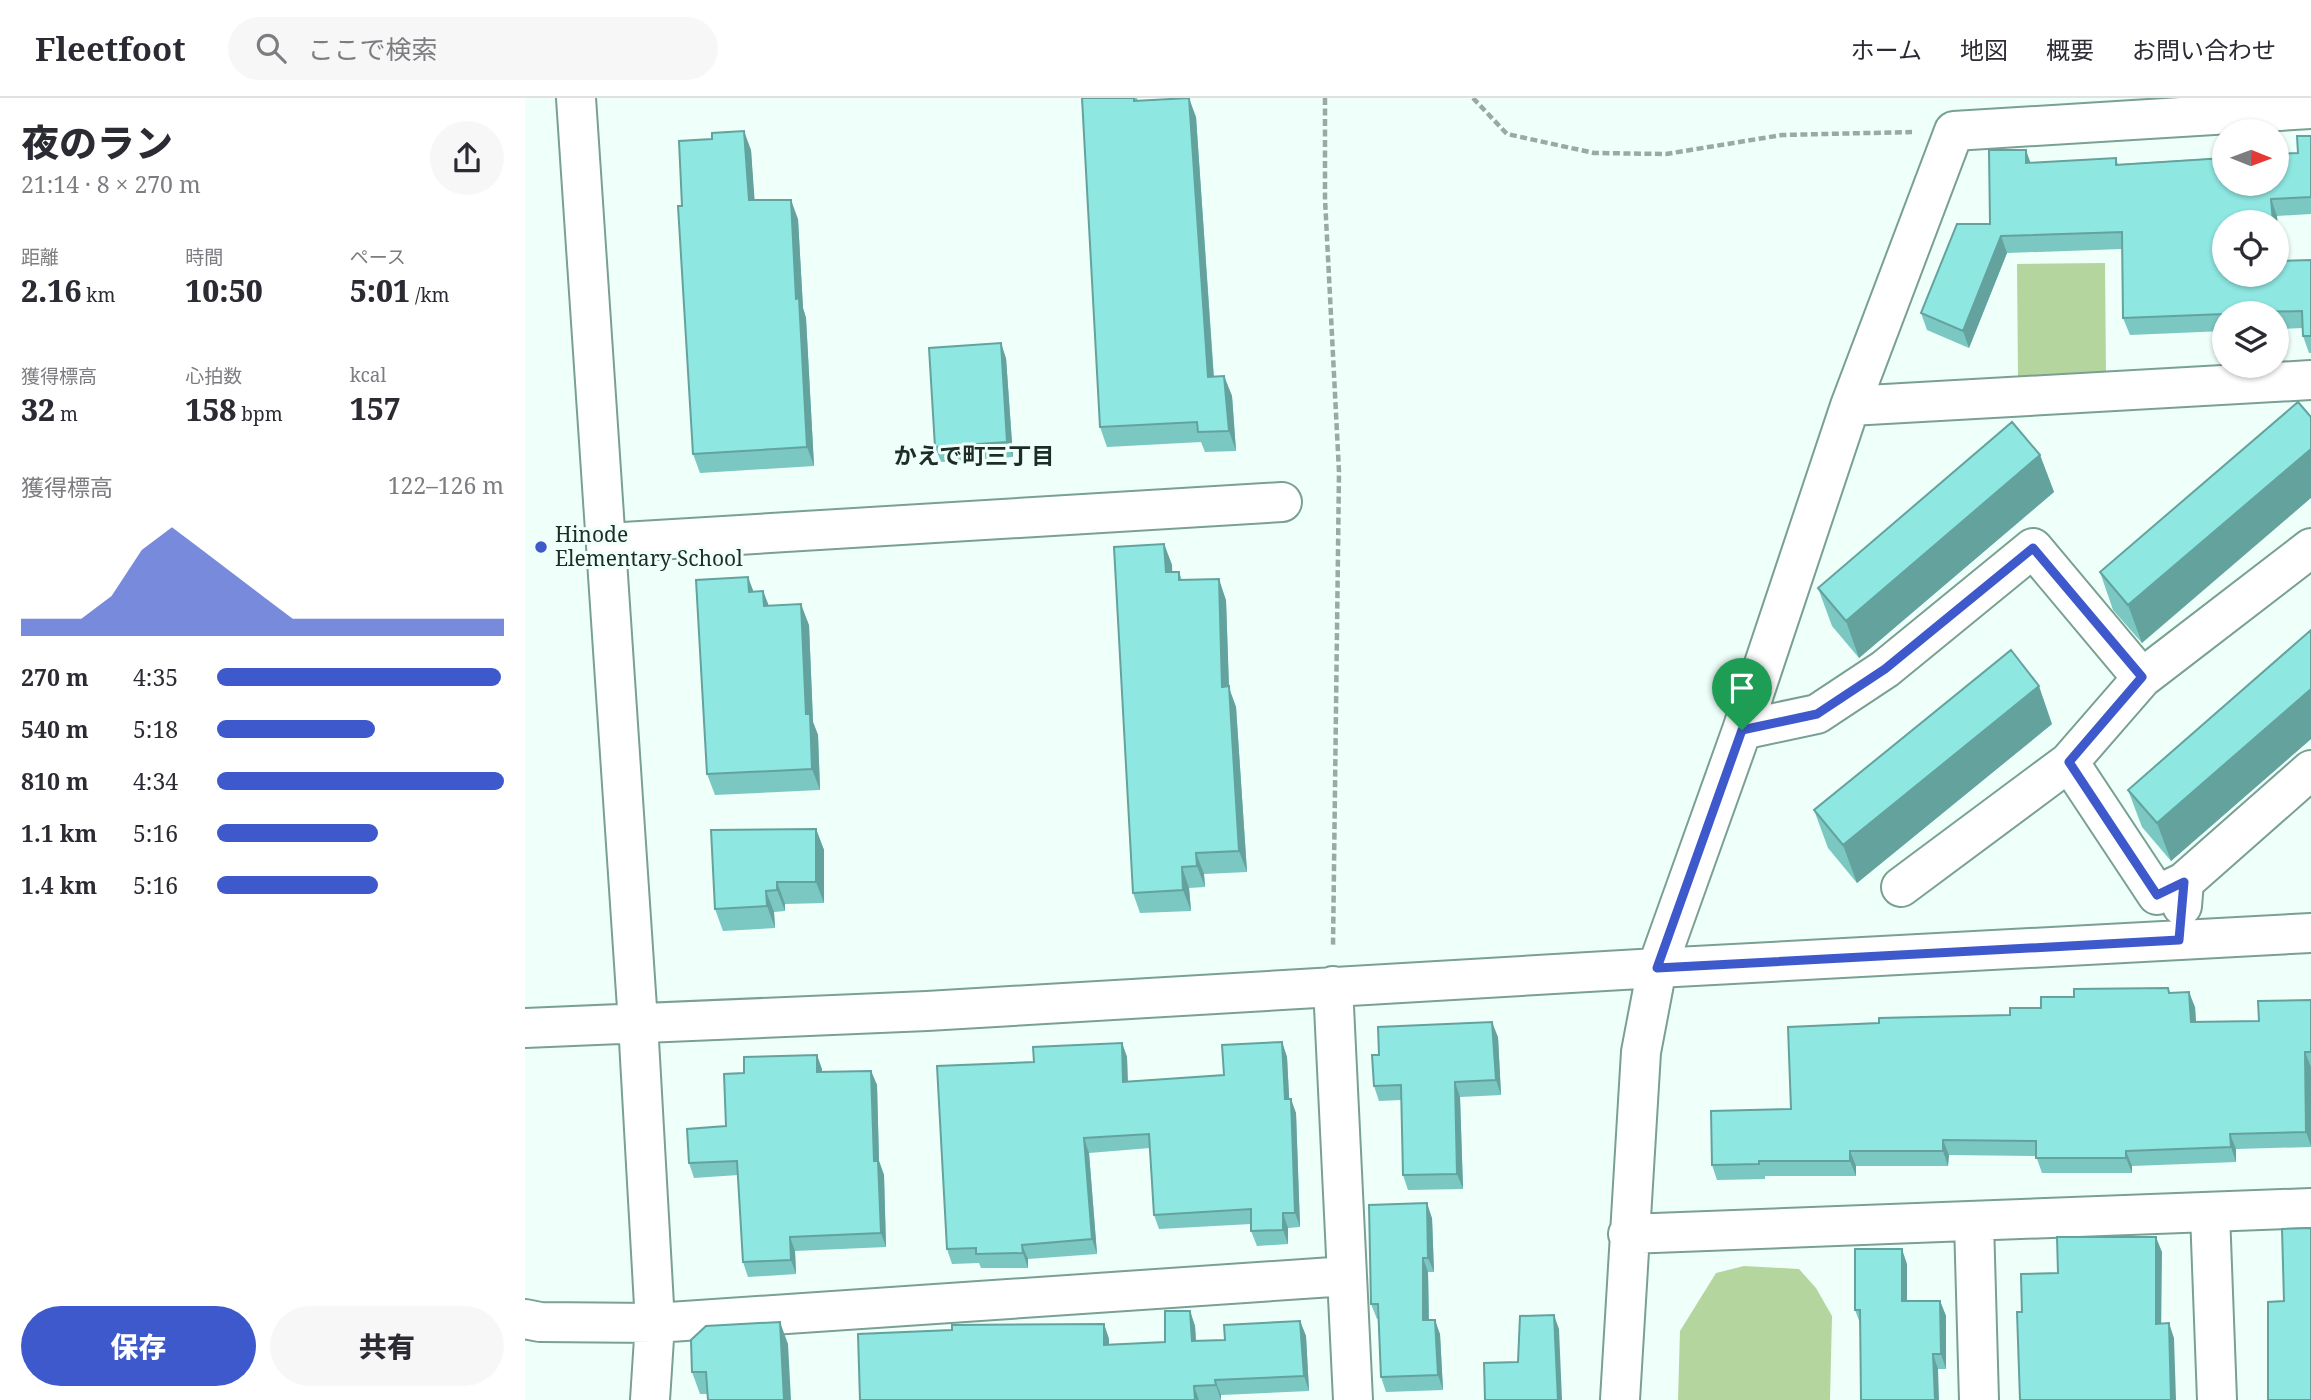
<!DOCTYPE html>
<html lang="ja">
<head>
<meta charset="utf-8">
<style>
	:root { --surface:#fff; --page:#f7f7f7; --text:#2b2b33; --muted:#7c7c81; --line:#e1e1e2; --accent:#3e59cc }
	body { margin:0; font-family:"Noto Serif","Noto Sans JP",serif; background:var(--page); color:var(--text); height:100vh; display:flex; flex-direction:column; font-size:26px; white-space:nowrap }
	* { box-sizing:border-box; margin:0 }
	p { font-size:23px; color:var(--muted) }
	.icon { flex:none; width:38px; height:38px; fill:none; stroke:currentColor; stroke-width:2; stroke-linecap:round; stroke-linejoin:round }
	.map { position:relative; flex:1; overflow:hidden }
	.side { display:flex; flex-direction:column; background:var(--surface); width:525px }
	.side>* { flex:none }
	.needle { width:46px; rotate:91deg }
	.buttons { position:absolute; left:1687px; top:21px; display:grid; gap:14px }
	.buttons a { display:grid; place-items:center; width:77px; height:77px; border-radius:50%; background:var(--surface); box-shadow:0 2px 5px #0004; font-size:35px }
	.pin { position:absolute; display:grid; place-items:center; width:60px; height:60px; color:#fff; margin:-72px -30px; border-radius:50% 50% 50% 0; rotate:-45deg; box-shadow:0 0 7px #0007 }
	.pin .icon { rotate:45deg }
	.round { display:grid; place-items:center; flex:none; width:74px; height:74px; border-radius:37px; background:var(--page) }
	.overview { display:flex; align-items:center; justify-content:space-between; height:119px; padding:0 21px }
	h1 { font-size:38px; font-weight:800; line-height:52px }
	.figures { display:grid; grid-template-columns:repeat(3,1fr); gap:10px; height:119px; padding:7px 21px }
	.figures div { display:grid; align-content:center }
	.figures b { font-size:30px; font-weight:800 }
	.figures small { font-size:19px; font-weight:400 }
	.figures p { font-size:19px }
	.chart { height:196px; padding:14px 21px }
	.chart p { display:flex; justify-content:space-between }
	.chart svg { width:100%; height:126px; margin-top:7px; fill:var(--accent); opacity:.7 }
	.button { display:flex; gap:14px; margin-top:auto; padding:14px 21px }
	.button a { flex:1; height:80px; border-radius:42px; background:var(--accent); color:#fff; font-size:28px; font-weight:800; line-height:80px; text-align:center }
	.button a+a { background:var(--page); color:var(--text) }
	ul { padding:0 21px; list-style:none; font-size:23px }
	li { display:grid; grid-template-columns:112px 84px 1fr; align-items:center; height:52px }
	li i { height:18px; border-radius:9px; background:var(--accent) }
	header { display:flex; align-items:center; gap:42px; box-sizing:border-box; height:98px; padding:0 35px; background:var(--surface); border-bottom:2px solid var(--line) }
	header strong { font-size:33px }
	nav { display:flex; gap:38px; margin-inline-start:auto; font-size:24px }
	.search { width:490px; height:63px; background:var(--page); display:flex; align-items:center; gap:18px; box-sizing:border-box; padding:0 24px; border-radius:38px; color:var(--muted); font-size:26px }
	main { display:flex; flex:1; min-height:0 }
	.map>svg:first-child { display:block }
	.green { fill:#b5d59f }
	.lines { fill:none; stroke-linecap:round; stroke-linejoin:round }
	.minor-casing { stroke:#79a093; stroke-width:42 }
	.path { stroke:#99a9a3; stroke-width:4.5; stroke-dasharray:7 3.5; stroke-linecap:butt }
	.minor { stroke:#fff; stroke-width:38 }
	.wall { fill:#7bc7c2 }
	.shaded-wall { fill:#64a29e }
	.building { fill:#8fe7e2; stroke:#64a29e; stroke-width:2 }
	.route-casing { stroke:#fff; stroke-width:14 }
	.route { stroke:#3e59cc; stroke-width:9 }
	.poi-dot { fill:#3e59cc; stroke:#effff9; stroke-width:2.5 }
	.labels { text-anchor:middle; stroke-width:6; stroke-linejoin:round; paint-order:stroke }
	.poi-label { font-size:21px; fill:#1d2c27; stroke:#effff9; text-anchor:start }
	.neighbourhood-label { font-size:23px; font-weight:bold; fill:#1d2c27; stroke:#effff9 }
</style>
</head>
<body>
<header>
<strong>Fleetfoot</strong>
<div class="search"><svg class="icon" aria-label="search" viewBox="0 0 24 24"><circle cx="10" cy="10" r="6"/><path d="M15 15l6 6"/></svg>ここで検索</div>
<nav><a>ホーム</a><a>地図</a><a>概要</a><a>お問い合わせ</a></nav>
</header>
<main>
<section class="side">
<div class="overview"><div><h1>夜のラン</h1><p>21:14 · 8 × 270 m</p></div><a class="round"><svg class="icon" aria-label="share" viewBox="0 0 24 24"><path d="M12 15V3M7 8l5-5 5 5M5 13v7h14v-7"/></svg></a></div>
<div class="figures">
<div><p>距離</p><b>2.16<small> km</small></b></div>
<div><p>時間</p><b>10:50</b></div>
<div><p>ペース</p><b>5:01<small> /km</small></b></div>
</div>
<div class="figures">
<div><p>獲得標高</p><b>32<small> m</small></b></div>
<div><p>心拍数</p><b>158<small> bpm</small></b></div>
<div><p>kcal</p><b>157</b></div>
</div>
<div class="chart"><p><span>獲得標高</span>122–126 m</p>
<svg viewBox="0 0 160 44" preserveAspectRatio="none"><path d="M0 44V38L10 38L20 38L30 30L40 14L50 6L60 14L70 22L80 30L90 38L100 38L110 38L120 38L130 38L140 38L150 38L160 38V44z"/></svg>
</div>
<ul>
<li><b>270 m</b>4:35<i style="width:99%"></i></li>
<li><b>540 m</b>5:18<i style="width:55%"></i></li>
<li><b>810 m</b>4:34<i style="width:100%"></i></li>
<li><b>1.1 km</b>5:16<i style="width:56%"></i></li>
<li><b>1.4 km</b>5:16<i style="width:56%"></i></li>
</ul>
<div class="button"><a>保存</a><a>共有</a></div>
</section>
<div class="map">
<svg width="1786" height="1302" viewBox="0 0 1786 1302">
	<rect width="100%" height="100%" fill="#effff9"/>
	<path class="green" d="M1580,165L1581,277L1493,278L1492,166Z
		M1219,1168L1274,1171L1291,1190L1307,1218L1305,1302H1153L1155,1233L1191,1175Z"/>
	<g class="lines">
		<defs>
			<path id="minor" d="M51,0L113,925L130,1225L125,1302
				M1786,11L1429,33L1325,308L1786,282
				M82,445L757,404
				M1217,632L1292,616L1360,571L1508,450L1617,580L1786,450
				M1544,664L1617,580
				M1376,789L1544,664L1632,797L1659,784
				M1657,808L1659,784L1786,672
				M808,888L828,1302
				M0,930L402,913L1132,870L1786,835
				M1685,1115L1692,1302
				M1449,1124L1454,1302
				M1103,1136L1786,1110
				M0,1221L15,1224L130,1225L822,1178
				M1095,1302L1116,954L1132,870L1217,632L1325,308"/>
		</defs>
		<use href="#minor" class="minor-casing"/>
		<path class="path" d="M800,0V101L814,374L808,849
			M948,0L982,36L1069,55L1141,56L1257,37L1387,34"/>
		<use href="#minor" class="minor"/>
	</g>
	<path class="wall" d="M557,0H612L613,3L671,19L689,279L699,278L707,298L711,353L680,354L676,344L582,349L575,329Z
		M1786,38V116L1752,118L1755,163L1786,162V255H1784L1778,238V230L1752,231V215H1699V233L1605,237L1598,220L1597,151L1482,155L1444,250L1402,232L1396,215L1465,126L1506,65L1591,60L1593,66L1773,55Z
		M226,52L229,102L273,121L278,210L281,220L289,368L175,375L168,356L157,108Z
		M481,260L488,359L416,364L410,349Z
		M1786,319L1617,545L1588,512L1575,474Z
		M1515,357L1529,394L1334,560L1307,528L1293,490Z
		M639,446L647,467V474H654L657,482L701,502L704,590L711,609L722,774L679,776L680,789L664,790L666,813L615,815L608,795Z
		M238,493L244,508L284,527L288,624L293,637L295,692L190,697L182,676L229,494Z
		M1786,532V641L1646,763L1617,729L1603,692Z
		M1527,626L1332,785L1303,750L1289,712Z
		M291,731L299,752V805L260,806V813L249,814L250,830L198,833L190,811Z
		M1643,890L1645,895L1670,909L1671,924L1734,923L1786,902V1049L1711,1051V1064L1607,1068V1075H1517L1511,1058L1424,1057L1423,1068H1331V1078H1240V1081L1192,1082L1187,1067L1266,1011L1354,925L1485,917L1516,910L1549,899Z
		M973,939L976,997L935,999L938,1091L883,1092L878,1077L876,1002L854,1003L849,988L854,957Z
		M757,944L762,959L764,1001L771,1015L775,1129L763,1130V1146L732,1148L726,1133V1126L634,1131L629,1117L625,1050L564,1055L572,1156L503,1161V1170H456L454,1165L427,1166L422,1151L509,964L597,945L602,959L603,983L699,977Z
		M292,957L297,973H346L352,987L354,1063L359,1077L361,1149L270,1153L271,1176L223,1179L218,1164L213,1077L169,1080L164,1065L201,1028L219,975Z
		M907,1120L909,1174H903L904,1222L915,1236L918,1292L861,1294L856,1279L853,1221H852L846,1206Z
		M1382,1166V1203H1415L1421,1218V1271H1413L1335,1225L1330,1212Z
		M665,1213L670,1228L671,1243L700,1242L775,1223L781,1238L784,1293L696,1297V1302H335L579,1226L584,1241V1246L640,1244Z
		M263,1246L182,1296H175L167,1274Z"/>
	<path class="shaded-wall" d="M664,0L671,19L690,299L683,279Z
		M219,33L226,52L231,121L224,102Z
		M1501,52L1507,69L1501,65Z
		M1746,101L1752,118L1756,180L1752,168V124H1748Z
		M266,102L273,121L278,210L281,220L289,368L282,349L271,201Z
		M1476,138L1482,155L1444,250L1438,233Z
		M476,245L481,260L488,359L482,344Z
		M699,278L707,298L711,353L704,333Z
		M1786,351V400L1617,545L1603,507Z
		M1515,357L1529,394L1334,560L1321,523Z
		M639,446L647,467L648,495L641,474Z
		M223,479L231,500L224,494Z
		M694,481L701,502L704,590L711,609L722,774L714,753L697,589Z
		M238,493L246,514L239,508Z
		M276,506L284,527L288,624L293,637L295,692L287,671L281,616Z
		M1514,588L1527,626L1332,785L1318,747Z
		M1786,591V641L1646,763L1632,725Z
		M291,731L299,752V805L291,784Z
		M671,755L679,776L680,789L672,768Z
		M657,769L664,790L666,813L658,792Z
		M252,784L260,806V813L252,792Z
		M241,793L249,814L250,830L242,808Z
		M1664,894L1670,909L1672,939L1666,924Z
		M967,924L973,939L976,997L971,982Z
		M757,944L762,959L765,1016L760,1001Z
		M597,945L602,959L603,998L598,984Z
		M1780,954L1786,969V1048L1781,1034Z
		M292,957L297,971V988L292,974Z
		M346,973L352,987L354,1063L359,1077L361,1149L356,1135L349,1063Z
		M930,984L935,999L938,1091L932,1076Z
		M766,1001L771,1015L775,1129L770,1115Z
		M1705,1036L1711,1051V1064L1706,1049Z
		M559,1040L564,1055L572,1156L567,1141Z
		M1418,1042L1424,1057L1423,1068L1418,1053Z
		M1325,1053L1331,1068V1078L1325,1063Z
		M1601,1053L1607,1068V1075L1601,1060Z
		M902,1105L907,1120L909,1174L903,1160Z
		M758,1115L763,1130V1146L758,1132Z
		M265,1139L270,1153L271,1176L266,1162Z
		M1631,1139L1637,1154L1636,1241L1631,1226Z
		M497,1147L503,1161V1170L498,1155Z
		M1377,1151L1382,1166V1218L1377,1203Z
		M898,1160L903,1174L904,1237L898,1222Z
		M1415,1203L1421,1218V1271L1416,1256Z
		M665,1213L670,1228L672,1259L667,1243Z
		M1029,1217L1034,1231L1037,1302H1033Z
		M910,1222L915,1236L918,1292L913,1277Z
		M775,1223L781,1238L784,1293L779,1278Z
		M255,1224L263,1246L266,1302H259Z
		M1644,1225L1649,1240L1651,1302H1646Z
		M579,1226L584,1241V1262L579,1247Z
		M1408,1256L1413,1271L1414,1302H1410Z
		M690,1282L696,1297V1302L691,1287Z
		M669,1288L674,1302H670Z"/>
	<path class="building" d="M557,0H609V3L664,0L683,279L699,278L704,333L673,334L672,324L575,329Z
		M219,33L224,102H266L271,201L274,200L282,349L168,356L153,108H157L154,43L187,41V35Z
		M1772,38H1786V99L1746,101L1748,124H1699V177H1752V163L1786,162V238H1778L1777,213L1699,215V216L1598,220L1597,134L1476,138L1438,233L1396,215L1432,126H1465L1464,52H1501V65L1591,60V67L1699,60V86H1752V56L1773,55Z
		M476,245L482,344L410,349L404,250Z
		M1773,304L1786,319V351L1603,507L1575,474Z
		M1487,324L1515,357L1321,523L1293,490Z
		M639,446L641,474H654V482L694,481L697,589L704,588L714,753L671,755L672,768L657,769L658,792L608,795L589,449Z
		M223,479L224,494L238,493L239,508L276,506L281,616H285L287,671L182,676L171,482Z
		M1786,532V591L1632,725L1603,692Z
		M1486,552L1514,588L1318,747L1289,712Z
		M291,731V784H252V792L241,793L242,808L190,811L186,732Z
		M1643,890L1644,895L1664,894L1666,924L1734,923L1733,903L1786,902V954H1780L1781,1034L1705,1036L1706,1049L1601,1053V1060H1511V1043L1418,1042V1053H1325V1063H1234V1066L1187,1067L1186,1013L1266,1011L1263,929L1354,925V920L1485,917V910H1516V899H1549V891Z
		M967,924L971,982L930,984L932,1076L878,1077L876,987L849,988L847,957H854L853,929Z
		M757,944L760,1001H766L770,1115H758V1132L726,1133V1111L629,1117L624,1036L559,1040L567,1141L497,1147L498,1155L451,1156V1150L422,1151L412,968L509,964L508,949L597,945L598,984L699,977L697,947Z
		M292,957V974L346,973L349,1063H353L356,1135L265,1139L266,1162L218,1164L212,1063L164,1065L162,1031L201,1028L199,976L219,975V959Z
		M902,1105L903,1160H898V1222H910L913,1277L856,1279L853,1206H846L844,1107Z
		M1786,1130V1302H1743V1204L1759,1203L1757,1131Z
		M1532,1139H1631V1226L1644,1225L1646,1302H1495L1492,1214H1497L1496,1176L1533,1175Z
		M1330,1151H1377V1203H1415L1416,1256H1408L1410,1302H1336L1335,1212H1330Z
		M640,1213H665L667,1243L700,1242L699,1227L775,1223L779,1278L690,1282L691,1287L669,1288L670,1302H335L333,1236L427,1232V1227L579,1226V1247L640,1244Z
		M1029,1217L1033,1302H960L959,1265L993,1264L995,1218Z
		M255,1224L259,1302H183L181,1274H167L166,1242L181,1228Z"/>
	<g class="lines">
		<defs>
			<path id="route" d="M1508,450L1617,579L1544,664L1632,797L1659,784L1654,842L1132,870L1217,632L1292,616L1360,571Z"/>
		</defs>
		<use href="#route" class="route-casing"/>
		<use href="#route" class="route"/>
	</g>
	<circle class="poi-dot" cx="16" cy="449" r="7"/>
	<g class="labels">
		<g class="poi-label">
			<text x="30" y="444">Hinode<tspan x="30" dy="24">Elementary School</tspan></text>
		</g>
		<g class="neighbourhood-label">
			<text x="449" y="366">かえで町三丁目</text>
		</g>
	</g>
</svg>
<div class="buttons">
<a><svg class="needle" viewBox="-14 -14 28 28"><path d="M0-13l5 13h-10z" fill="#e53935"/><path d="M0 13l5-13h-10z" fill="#7c7c81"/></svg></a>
<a><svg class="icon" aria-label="locate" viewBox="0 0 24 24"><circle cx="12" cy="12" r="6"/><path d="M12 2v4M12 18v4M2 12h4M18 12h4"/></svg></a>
<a><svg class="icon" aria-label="layers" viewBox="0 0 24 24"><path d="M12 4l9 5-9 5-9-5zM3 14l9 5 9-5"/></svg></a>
</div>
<div class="pin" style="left:1217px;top:632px;background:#1e9e55"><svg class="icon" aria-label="arrive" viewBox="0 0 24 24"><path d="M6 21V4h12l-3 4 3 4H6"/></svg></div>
</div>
</main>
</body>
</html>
